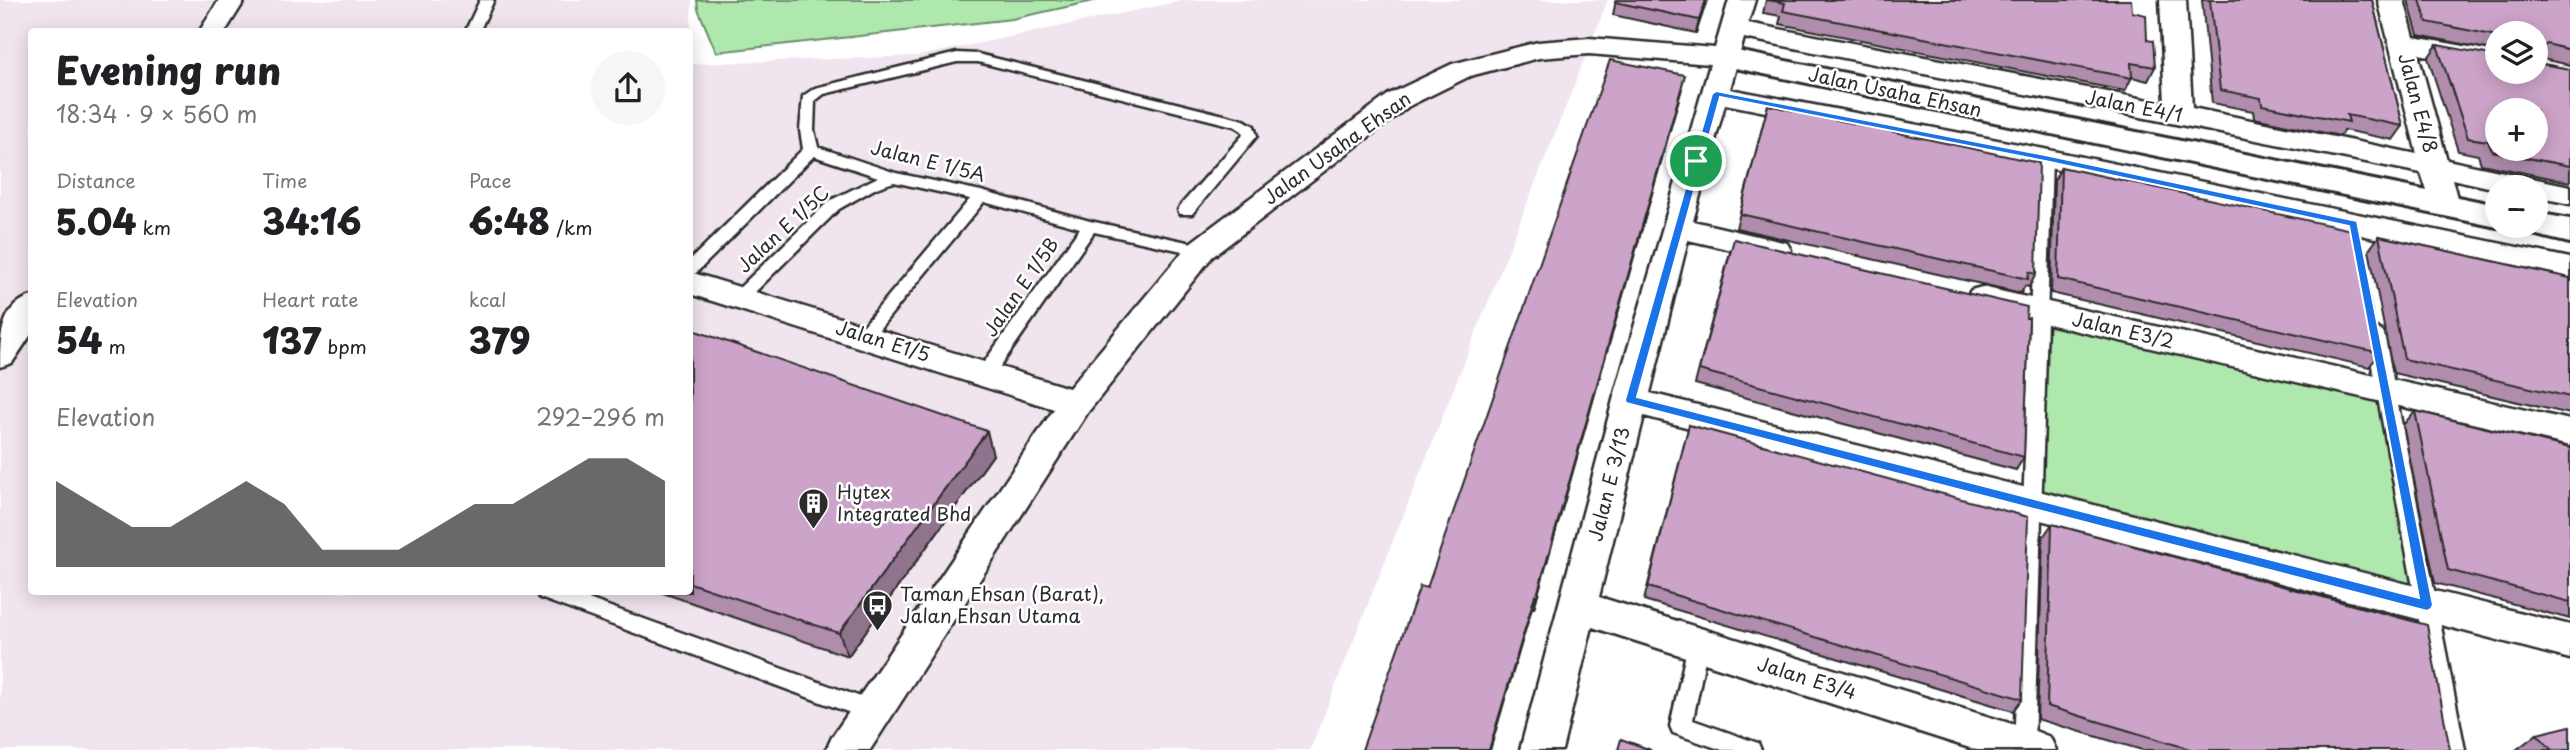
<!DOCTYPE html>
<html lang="en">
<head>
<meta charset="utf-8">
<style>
	:root { --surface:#fff; --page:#f6f6f6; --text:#202124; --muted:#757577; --accent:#2b2b2b }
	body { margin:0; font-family:"Playpen Sans",sans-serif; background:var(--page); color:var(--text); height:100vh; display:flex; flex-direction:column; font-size:26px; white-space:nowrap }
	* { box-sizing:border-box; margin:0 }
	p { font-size:23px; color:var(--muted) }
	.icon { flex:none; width:38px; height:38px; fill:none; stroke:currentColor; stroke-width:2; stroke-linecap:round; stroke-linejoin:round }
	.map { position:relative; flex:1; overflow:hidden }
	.panel { position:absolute; left:28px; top:28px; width:665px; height:567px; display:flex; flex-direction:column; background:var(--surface); border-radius:7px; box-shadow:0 4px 18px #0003 }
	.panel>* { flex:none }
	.controls { position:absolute; left:2485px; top:21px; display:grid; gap:14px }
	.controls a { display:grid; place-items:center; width:63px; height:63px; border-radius:50%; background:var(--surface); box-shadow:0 4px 18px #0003; font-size:35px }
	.pin { position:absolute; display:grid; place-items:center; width:60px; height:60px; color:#fff; margin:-30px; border:4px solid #fff; border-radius:50%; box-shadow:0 2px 7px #0007 }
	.round { display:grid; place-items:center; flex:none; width:74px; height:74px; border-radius:37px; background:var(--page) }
	.overview { display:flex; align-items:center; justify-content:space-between; height:119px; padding:0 28px }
	h1 { font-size:38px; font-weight:800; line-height:52px }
	.figures { display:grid; grid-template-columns:repeat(3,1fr); gap:10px; height:119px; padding:7px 28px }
	.figures div { display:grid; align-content:center }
	.figures b { font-size:35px; font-weight:800 }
	.figures small { font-size:19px; font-weight:400 }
	.figures p { font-size:19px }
	.chart { height:196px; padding:14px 28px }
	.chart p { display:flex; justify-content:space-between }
	.chart svg { width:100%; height:126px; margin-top:7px; fill:var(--accent); opacity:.7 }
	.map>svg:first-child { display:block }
	.built { fill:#f0e4ef }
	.green { fill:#aee8ad; stroke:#6c8a6c; stroke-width:2 }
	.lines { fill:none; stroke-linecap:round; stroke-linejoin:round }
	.lane-casing { stroke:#2b2b2b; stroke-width:5 }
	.street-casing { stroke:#2b2b2b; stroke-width:5 }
	.secondary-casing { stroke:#2b2b2b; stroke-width:6 }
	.lane { fill:#fff; fill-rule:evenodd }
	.street { fill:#fff; fill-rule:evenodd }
	.secondary { fill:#fff; fill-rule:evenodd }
	.wall { fill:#b08dad; stroke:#2b2b2b; stroke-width:2 }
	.shaded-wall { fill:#90738d; stroke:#2b2b2b; stroke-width:2 }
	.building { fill:#cda4c9; stroke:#2b2b2b; stroke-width:2; fill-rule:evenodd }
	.route { fill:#1a73e8; stroke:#fff; stroke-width:2; fill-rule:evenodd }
	.labels { text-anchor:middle; stroke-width:5; stroke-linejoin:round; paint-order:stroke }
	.street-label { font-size:19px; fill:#2b2b2b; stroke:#fff }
	.poi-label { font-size:19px; fill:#2b2b2b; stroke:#fff; text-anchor:start }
</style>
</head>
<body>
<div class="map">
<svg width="2570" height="750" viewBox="0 0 2570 750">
	<rect width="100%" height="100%" fill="#fff"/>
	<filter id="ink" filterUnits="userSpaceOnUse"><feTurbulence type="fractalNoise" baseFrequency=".0143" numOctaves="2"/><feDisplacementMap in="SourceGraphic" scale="14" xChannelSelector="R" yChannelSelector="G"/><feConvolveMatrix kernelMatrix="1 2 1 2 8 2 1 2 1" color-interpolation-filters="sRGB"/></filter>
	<g filter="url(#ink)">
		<path class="built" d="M0,0H692L690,44V32H32V592H690V64L918,56L1186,0H1608L1310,750H0Z"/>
		<path class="green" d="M697,0H1098L1012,19L716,52L698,9Z
			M2039,311L2386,390L2427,605L2032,503Z"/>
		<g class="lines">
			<defs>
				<path id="lane" d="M480,0H494L479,32H465Z
					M957,53L978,54L1244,120L1254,126L1257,136L1192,214H1180L1178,210L1180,206L1243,135L1242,131L1234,126L978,62H957L824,94L815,101L814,130L818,147L896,173L981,191L1090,221L1201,245L1209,250L1207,254L1201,255L1094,232L992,378H980L977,373L980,368L1080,228L984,202L871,339H859L856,335L859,331L970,199L894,182L876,188L839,209L746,301H734L732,297L734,293L829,201L878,177L814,156L696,273L690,274V260L803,149L800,130L803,96L815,88Z
					M2044,153L2052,158L2034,746L2032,750H2014L2036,158Z
					M2375,327L2384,333L2465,750H2443L2366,333Z
					M537,592H569L880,704L883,711L880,718L872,721L540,598Z
					M1698,635L1705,638L1708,644L1693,720L1758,743L1761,750H1722L1673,733L1670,726L1688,644L1691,638Z"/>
				<path id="street" d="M219,0H245L225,32H199Z
					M1729,0H1755L1748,23L2165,103L2160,0H2186L2192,108L2417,154L2378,0H2404L2414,37L2497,52V68L2418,54L2447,160L2570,186V204L2536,197V187L2497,189L2452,179L2459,205L2454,212L2444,215L2434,212L2421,173L1744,38L1730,89L2044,149L2570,258V280L2044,167L1725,104L1693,221L1787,243L1791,250L1787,257L1776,260L1688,240L1650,393L2570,625V659L1644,416L1599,597L2035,731L2050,737L2056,750H1976L1592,627L1562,750H1520L1613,400L1710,64L1589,54L1539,58L1470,76L1409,106L1212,257L1088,412L870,750H826L832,737L1054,409L690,294V272L1069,388L1190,243L1389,94L1452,64L1538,42L1589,38L1715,48Z
					M1982,287L2570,420V446L1971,306L1966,298L1971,290Z
					M32,296V333L12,363L0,367C0,340 0,305 32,296Z"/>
				<path id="secondary" d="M1727,49L2497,205V226H2503L2497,227L1716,64L1712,58L1716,52Z
					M2536,213L2570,219V243L2524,232L2520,226H2536Z"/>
			</defs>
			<use href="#lane" class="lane-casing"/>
			<use href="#street" class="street-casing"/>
			<use href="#secondary" class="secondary-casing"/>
			<use href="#lane" class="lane"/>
			<use href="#street" class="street"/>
			<use href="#secondary" class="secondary"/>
		</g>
		<path class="wall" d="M1616,0H1707L1696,33L1613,15Z
			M1766,0L2132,12L2147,40L2155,67L2148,81L2132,77L2125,91L1779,24L1781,16L1763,13Z
			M2202,0H2372L2403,126L2393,140L2344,130L2340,136L2254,118L2253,111L2212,103Z
			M2408,0H2570V65L2542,59L2538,63L2570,69V182L2481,164L2478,155L2458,151L2428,58L2437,45L2536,72V33H2497V51L2418,35Z
			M1682,88L1534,608H1532L1490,750H1362L1427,588Z
			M1768,105L2036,274L2029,287L2025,286L2021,293L1736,228Z
			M2061,167L2380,353L2369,367L2051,293L2054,181Z
			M2379,236L2570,278V414L2393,373L2369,250Z
			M1730,252L2024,457L2016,470L1695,384Z
			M690,329L993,455L848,656L660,592H690Z
			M2415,411L2570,448V619L2435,583L2403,425Z
			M1689,425L2022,699L2013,711L1644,600Z
			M2052,524L2450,750H2142L2037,719L2043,537Z
			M2537,734L2570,750H2516Z"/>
		<path class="shaded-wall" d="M1706,0H1707L1696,33L1699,20Z
			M1682,88L1534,608L1537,595Z
			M987,431L993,455L848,656L839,633Z
			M1535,595L1490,750H1489Z"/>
		<path class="building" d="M1616,0H1706L1699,20L1615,2Z
			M1768,0H2131L2132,12L2146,15L2147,40L2153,41L2155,67L2131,63L2132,78L1783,11L1785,3Z
			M2210,0H2372L2403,126L2347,115L2349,122L2262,105L2261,98L2220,90Z
			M2420,0H2570V50L2547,44L2543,47L2544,56L2536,57V33H2497V36L2427,22Z
			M2437,45L2497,56V72H2536V63L2570,69V166L2492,151L2488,141L2468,138ZM2497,110H2536V149H2497Z
			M1610,60L1685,75L1537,595H1535L1489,750H1362L1420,586L1427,588Z
			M1768,105L2039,163L2036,274L2029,272L2028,279L1740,214Z
			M2061,167L2356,231L2380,353L2058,279Z
			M2379,236L2570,278V397L2404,359Z
			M1734,239L2027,307L2026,318H2029L2024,457L1699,370Z
			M690,329L987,431L839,633L690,583Z
			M2415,411L2570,448V602L2448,570Z
			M1689,425L2028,517L2022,699L1648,587Z
			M2052,524L2427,625L2450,750H2193L2047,706Z
			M2570,726V750H2552L2537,734Z
			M1621,739L1651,750H1618Z"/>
	</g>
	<path class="route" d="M1716,91L2045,155L2357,221L2433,605L2431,609L2427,611L1626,403L1625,400L1712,94ZM1720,97L2045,161L2349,226L2419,598L1637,397Z"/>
	<defs>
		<symbol id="building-pin" viewBox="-11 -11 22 30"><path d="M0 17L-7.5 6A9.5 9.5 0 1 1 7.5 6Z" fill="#2b2b2b" stroke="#fff"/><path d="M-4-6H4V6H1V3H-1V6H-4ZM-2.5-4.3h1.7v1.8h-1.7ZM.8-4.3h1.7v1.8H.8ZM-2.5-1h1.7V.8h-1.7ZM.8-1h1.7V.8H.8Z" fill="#fff"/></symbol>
		<symbol id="bus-pin" viewBox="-11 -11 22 30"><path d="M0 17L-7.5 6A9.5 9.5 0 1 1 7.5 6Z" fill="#2b2b2b" stroke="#fff"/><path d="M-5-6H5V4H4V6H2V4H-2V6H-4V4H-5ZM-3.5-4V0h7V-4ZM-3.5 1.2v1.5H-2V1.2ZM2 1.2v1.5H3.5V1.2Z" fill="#fff"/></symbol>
	</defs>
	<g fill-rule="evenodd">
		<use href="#building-pin" x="796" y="486" width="35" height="47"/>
		<use href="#bus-pin" x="860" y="588" width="35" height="47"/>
	</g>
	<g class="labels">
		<g class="street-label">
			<text transform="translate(1895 92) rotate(12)" y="7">Jalan Usaha Ehsan</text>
			<text transform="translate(2418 103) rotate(75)" y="7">Jalan E4/8</text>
			<text transform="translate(2134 106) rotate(11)" y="7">Jalan E4/1</text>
			<text transform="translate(1337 148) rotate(-36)" y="7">Jalan Usaha Ehsan</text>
			<text transform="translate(928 161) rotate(14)" y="7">Jalan E 1/5A</text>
			<text transform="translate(783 229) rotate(-43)" y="7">Jalan E 1/5C</text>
			<text transform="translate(1021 287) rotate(-55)" y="7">Jalan E 1/5B</text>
			<text transform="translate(2123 330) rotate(13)" y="7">Jalan E3/2</text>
			<text transform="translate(883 341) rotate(17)" y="7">Jalan E1/5</text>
			<text transform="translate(1609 484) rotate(-76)" y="7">Jalan E 3/13</text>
			<text transform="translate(1807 678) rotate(17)" y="7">Jalan E3/4</text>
		</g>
		<g class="poi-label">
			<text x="837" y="499">Hytex<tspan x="837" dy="22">Integrated Bhd</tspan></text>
			<text x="900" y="601">Taman Ehsan (Barat),<tspan x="900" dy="22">Jalan Ehsan Utama</tspan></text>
		</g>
	</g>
</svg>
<div class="controls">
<a><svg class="icon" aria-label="layers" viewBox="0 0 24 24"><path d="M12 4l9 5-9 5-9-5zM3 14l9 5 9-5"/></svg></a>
<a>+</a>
<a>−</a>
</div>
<div class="pin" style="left:1696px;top:161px;background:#1e9e55"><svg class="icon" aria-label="arrive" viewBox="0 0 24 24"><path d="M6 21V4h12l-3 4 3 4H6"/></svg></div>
<section class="panel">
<div class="overview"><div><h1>Evening run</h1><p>18:34 · 9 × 560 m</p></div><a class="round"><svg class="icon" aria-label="share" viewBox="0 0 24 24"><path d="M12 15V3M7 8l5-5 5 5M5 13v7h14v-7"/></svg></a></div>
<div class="figures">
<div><p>Distance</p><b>5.04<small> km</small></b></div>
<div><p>Time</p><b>34:16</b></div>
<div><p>Pace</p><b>6:48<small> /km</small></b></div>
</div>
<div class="figures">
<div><p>Elevation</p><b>54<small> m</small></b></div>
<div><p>Heart rate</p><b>137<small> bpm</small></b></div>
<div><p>kcal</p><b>379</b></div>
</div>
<div class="chart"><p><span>Elevation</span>292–296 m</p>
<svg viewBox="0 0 160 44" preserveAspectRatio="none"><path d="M0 44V14L10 22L20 30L30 30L40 22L50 14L60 22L70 38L80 38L90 38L100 30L110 22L120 22L130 14L140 6L150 6L160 14V44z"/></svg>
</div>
</section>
</div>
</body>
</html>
